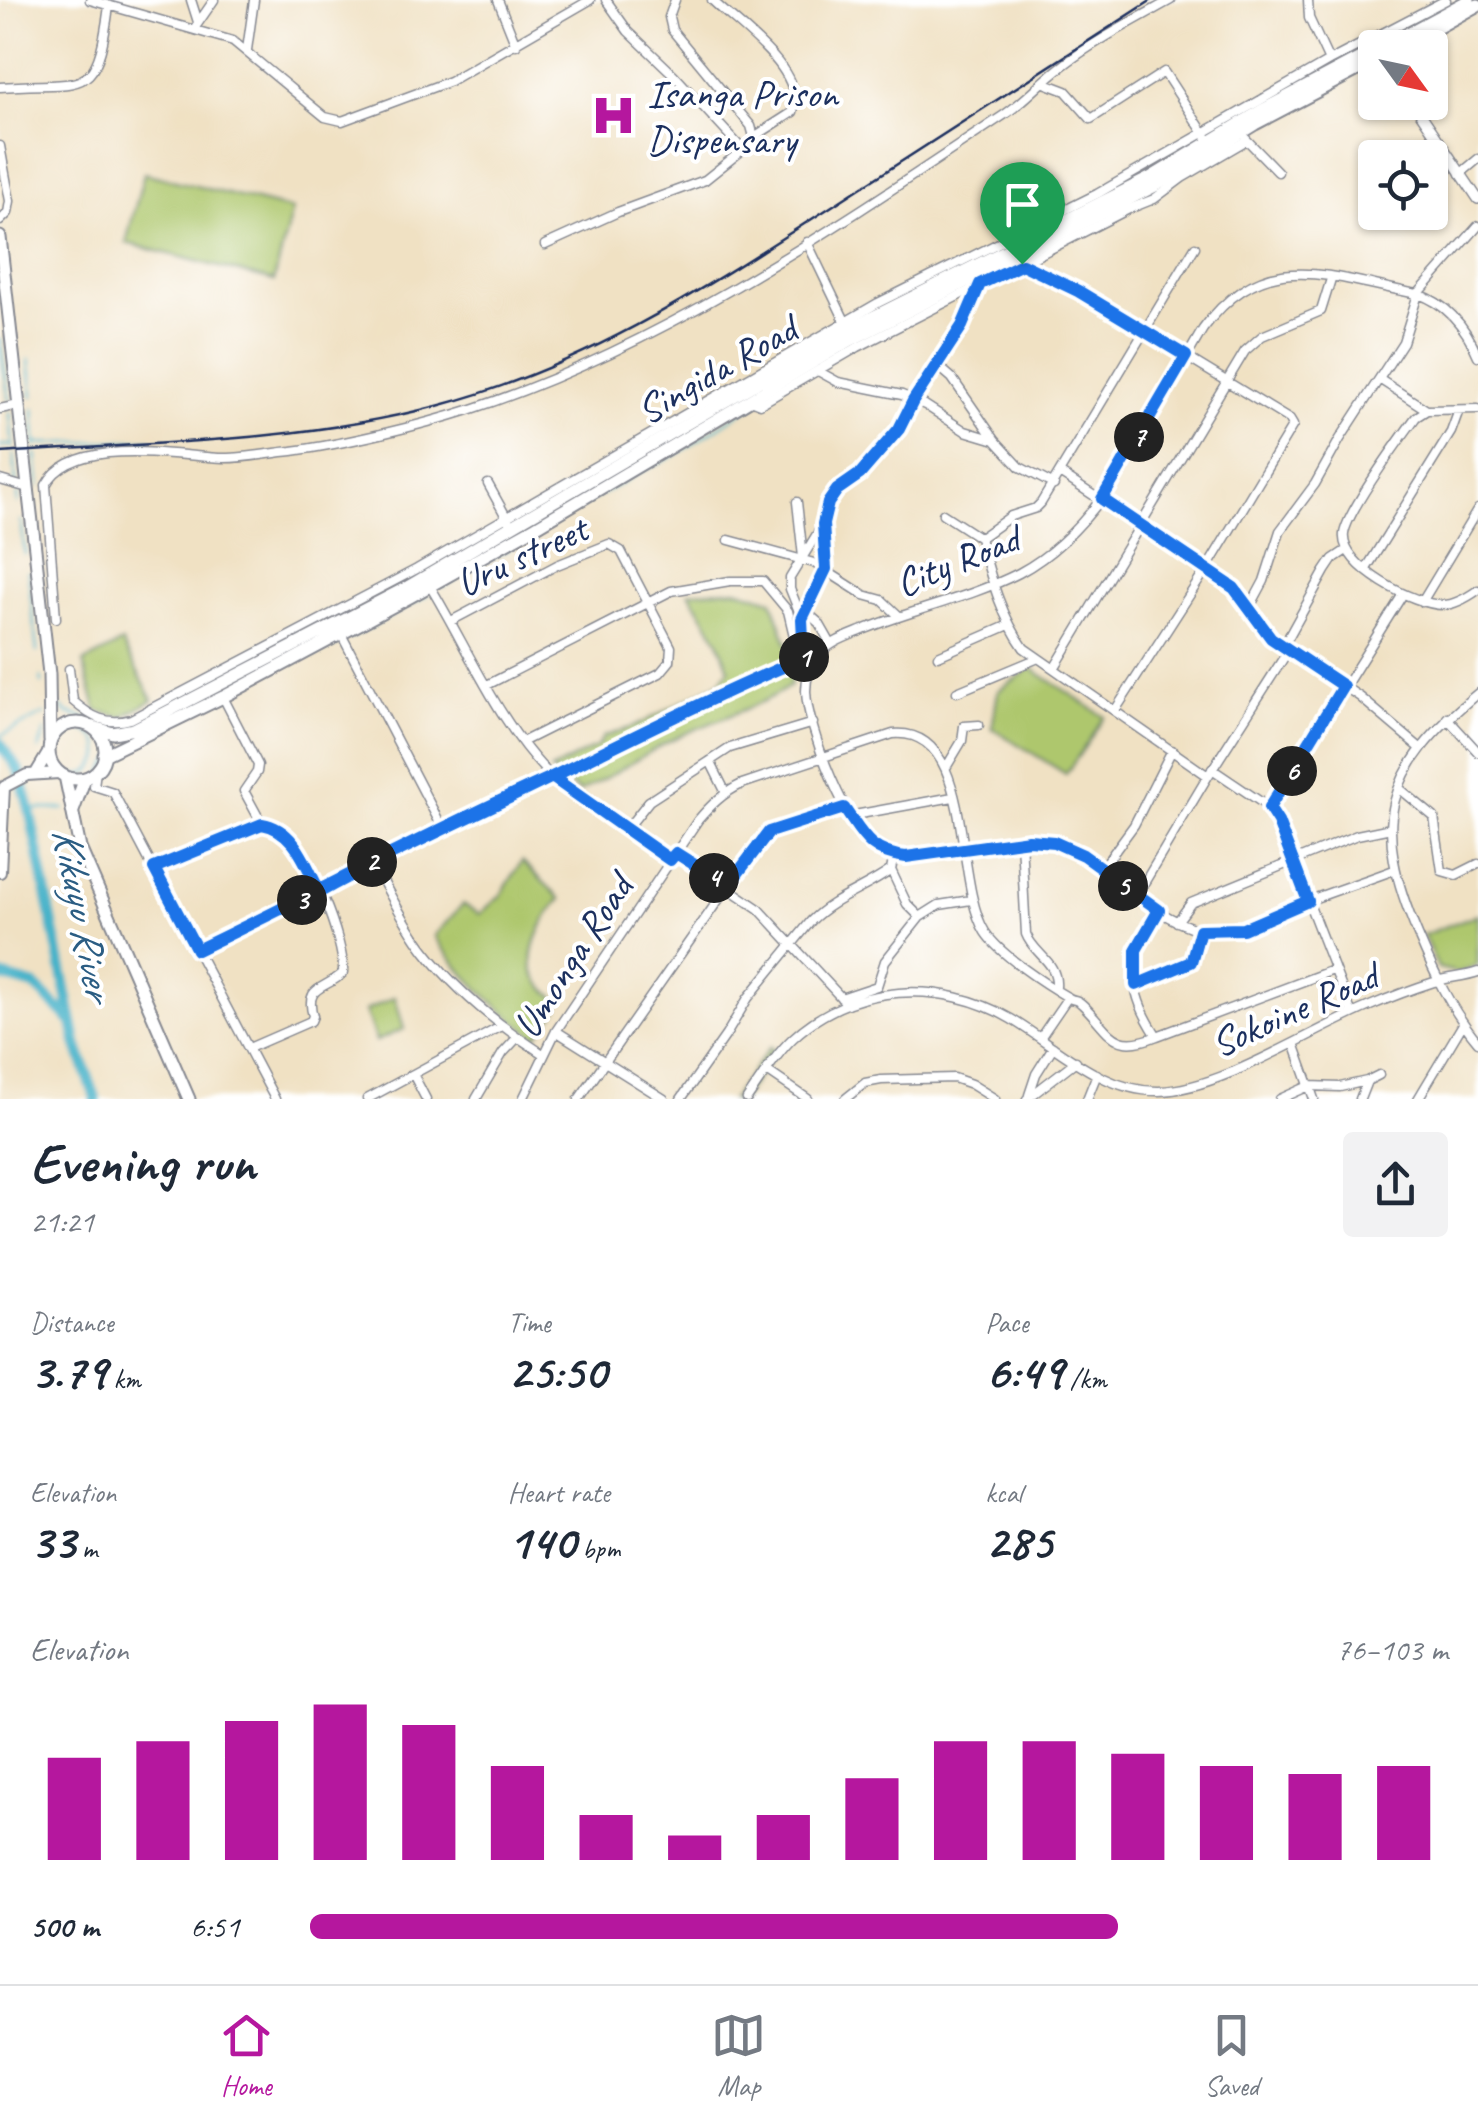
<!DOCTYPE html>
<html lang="en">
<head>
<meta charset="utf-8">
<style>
	:root { --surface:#fff; --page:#f2f2f3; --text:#1f2937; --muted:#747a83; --line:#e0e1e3; --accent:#b5179e }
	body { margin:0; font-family:Caveat,sans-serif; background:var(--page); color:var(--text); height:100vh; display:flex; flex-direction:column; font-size:38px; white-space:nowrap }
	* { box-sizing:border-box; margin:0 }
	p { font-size:32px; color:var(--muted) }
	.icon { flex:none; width:55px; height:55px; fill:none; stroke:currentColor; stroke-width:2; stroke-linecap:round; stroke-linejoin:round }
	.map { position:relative; height:1099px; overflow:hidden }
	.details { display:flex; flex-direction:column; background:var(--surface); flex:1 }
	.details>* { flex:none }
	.needle { width:65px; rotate:123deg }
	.controls { position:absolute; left:1358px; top:30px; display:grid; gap:20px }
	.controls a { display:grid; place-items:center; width:90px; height:90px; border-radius:10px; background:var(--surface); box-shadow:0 2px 8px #0004; font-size:50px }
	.pin { position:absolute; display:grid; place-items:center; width:85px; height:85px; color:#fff; margin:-102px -42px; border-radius:50% 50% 50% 0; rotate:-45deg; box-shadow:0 0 10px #0007 }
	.pin .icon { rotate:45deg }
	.km { position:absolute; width:50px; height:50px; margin:-25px; border-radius:50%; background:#222; color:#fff; font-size:28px; line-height:50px; text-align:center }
	.round { display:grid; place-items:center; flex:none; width:105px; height:105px; border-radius:10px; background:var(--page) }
	.headline { display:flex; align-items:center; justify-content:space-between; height:170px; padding:0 30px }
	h1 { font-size:55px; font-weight:600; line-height:75px }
	.figures { display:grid; grid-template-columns:repeat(3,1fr); gap:15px; height:170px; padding:10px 30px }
	.figures div { display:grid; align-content:center }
	.figures b { font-size:50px; font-weight:600 }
	.figures small { font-size:28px; font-weight:400 }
	.figures p { font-size:28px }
	.chart { height:280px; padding:20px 30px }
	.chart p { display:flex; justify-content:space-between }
	.chart svg { width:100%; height:180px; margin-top:10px; stroke:var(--accent); stroke-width:6 }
	ul { padding:0 30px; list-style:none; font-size:32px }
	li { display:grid; grid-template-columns:160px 120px 1fr; align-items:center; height:75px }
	li i { height:25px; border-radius:12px; background:var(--accent) }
	.menu { display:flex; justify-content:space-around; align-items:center; height:140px; border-top:2px solid var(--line); background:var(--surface); font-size:28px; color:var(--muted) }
	.menu a { display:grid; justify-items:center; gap:5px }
	.menu .current { color:var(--accent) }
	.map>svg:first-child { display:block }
	.green { fill:#aec76d; stroke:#647b66; stroke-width:2.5 }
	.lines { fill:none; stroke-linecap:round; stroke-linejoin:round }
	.stream { stroke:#4ab3c9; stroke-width:2.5 }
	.river { stroke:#4ab3c9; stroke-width:11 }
	.minor-casing { stroke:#868890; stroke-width:11 }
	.tertiary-casing { stroke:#868890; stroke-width:12 }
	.secondary-casing { stroke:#868890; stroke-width:14 }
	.trunk-casing { stroke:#868890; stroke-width:15 }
	.minor { stroke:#fff; stroke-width:8 }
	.tertiary { stroke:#fff; stroke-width:9 }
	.secondary { stroke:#fff; stroke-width:10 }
	.trunk { stroke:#fff; stroke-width:11 }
	.rail { stroke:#1b2f5e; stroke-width:2.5 }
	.route-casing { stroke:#fff; stroke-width:20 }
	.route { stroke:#1a73e8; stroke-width:12 }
	.labels { text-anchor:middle; stroke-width:8; stroke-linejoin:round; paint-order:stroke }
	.poi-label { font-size:40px; fill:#1b2f5e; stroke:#fff; text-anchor:start }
	.street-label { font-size:40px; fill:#1b2f5e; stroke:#fff }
	.water-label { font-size:42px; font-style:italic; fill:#2b5d83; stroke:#fff }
</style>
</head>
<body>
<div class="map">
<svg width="1478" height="1099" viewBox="0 0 1478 1099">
	<rect width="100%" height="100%" fill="#fff"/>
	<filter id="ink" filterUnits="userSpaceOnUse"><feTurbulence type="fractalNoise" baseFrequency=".01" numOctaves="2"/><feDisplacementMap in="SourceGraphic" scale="20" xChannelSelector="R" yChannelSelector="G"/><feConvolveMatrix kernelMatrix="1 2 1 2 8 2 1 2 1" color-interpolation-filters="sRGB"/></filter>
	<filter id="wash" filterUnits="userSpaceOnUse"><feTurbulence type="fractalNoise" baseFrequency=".0048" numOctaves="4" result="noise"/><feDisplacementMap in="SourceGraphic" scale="40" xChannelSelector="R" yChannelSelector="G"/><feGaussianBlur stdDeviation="2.25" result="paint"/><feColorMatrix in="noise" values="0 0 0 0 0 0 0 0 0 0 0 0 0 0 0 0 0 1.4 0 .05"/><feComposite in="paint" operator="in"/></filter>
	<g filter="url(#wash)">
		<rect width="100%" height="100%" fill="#f0e1c3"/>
		<path class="green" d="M144,173L292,210L274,281L126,243Z
			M736,589L772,600L792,657L790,686C753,711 708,721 668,742C638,758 610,777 579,792L551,770L598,746L603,737L636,726L720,682L729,669L719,641L689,592Z
			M122,643L153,700L122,717L97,711L83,663Z
			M1031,668L1105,717L1066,774L992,728L998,691Z
			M522,861L561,899C546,914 529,946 533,968C536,983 549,992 559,1001V1008L536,1037C497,1009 461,975 434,936L463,904L480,914L501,895Z
			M1478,914V965L1458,973L1438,968L1423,935Z
			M395,997L404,1029L376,1041L365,1011Z
			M770,1047L775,1052L742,1099H732Z"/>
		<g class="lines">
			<path class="stream" d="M0,340L9,400
				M29,359L33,397
				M34,409L36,447
				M10,412L13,448
				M36,444L151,440
				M0,446L11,445
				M36,454L39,486
				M14,455L16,484
				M18,494V503
				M21,521L25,554
				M28,572L37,652
				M443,587L645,469C684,455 719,424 755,404
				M350,638L428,595
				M313,655L339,643
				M41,677L42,683
				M205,684L372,600
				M61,707L67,713L97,722
				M105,725L131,722
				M54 752a23 23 0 1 1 46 0a23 23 0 1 1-46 0Z
				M0,736L44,714
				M39,749L45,731
				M99,779L114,756
				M29,809H65"/>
			<path class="river" d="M0,743L19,771L29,807L77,1045L96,1099
				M0,976L35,986L70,1020"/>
		</g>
	</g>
	<g filter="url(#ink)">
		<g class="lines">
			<defs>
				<path id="minor" d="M90,0L233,41L325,117L342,121L450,81L590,0
					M191,0L198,22
					M498,0L516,45
					M606,0L628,31L674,75L743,150
					M712,0C739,27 805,69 793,112L754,137
					M1308,0L1309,18L1329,61
					M194,29L214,0
					M247,50L254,0
					M1045,83L1066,91L1091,119L1164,72L1207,138
					M0,87C84,80 96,103 109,6
					M1246,139L1278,172
					M0,146L10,201L8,213L0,221
					M1460,174L1478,159
					M807,242L846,323
					M545,245L618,212L705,180L750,144L754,137L751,126L672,30L669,17L675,0
					M1012,253L1019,262L1078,291L1290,420L1293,425L1207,568L1116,709
					M937,365L952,378L995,440
					M818,371L838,382L902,395L925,405L965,431L995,440L1020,467L1054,485
					M1379,379L1427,410
					M750,400L760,404L858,347L1129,209L1154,199L1182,178L1247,140
					M0,409L19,405
					M1478,409L1427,410L1416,417C1400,439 1347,511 1344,534C1340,567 1415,605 1443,605C1455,605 1468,597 1478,590
					M1061,474L1234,588L1271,638L1360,697L1419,747
					M0,480L28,488
					M488,484L509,522
					M797,502L803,557
					M943,514L980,538C991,577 1000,614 1024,648L1208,776
					M980,538L1011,516L1036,508L1041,503L1195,247
					M729,540L814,563L864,595L882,600L898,615
					M1366,569L1451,432L1459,410
					M430,586C467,647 501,728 552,777L670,860
					M1422,602L1478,509
					M1250,607L1264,581L1280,531L1315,484L1340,439L1403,342L1418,294L1478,226
					M56,618L46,485C73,434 180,457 224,458C247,458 270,453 292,451C344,444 419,426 469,410C662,347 836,227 1004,115C1025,101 1041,82 1061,67C1091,43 1137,19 1171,0
					M802,619L825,569L823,524L828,503L837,490L860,475L899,429L913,401L963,326L980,284
					M451,621L557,565L609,544L621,551L671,647L670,661L660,673L522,742
					M340,632L442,827
					M1283,647L1325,571L1333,559L1345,551
					M938,656L1009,625
					M804,658L802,619L790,589V578L823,524
					M1055,667L1245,351L1262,336L1321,311L1331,279
					M69,669L73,701C91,717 107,726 131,719L417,569L878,303L1097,194L1329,61L1446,0
					M487,685L671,591L730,581H763L788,611L794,636L801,639
					M957,692L1036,659
					M1478,693C1384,770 1370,822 1418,935C1434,973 1451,1010 1478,1042
					M223,697L258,765L257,772L244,791L262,824
					M1447,718L1478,752
					M710,761L725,791
					M947,766L962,741L964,726L979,725
					M1212,769L1261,802L1274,814L1352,1014
					M96,771L94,786L113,792L275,1099
					M1399,788L1434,817L1442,871L1456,875L1478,864
					M1269,808L1403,594
					M849,816L953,797
					M626,830L649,801L730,748L813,723
					M1021,841L1026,934C1034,955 1058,961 1056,987
					M676,853L759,909L847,1004
					M372,862C389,891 404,924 425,951C458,993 498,1025 543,1054
					M154,868L262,824C271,825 277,827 284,833C309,854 345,940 343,973C325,990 304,985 313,1016L311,1021L249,1048
					M891,870L907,904L920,917
					M1101,870L1134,825L1172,750
					M1394,870C1365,881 1336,890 1308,901C1279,913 1248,934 1216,932C1143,929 1097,831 1023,841C994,845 904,864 881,852C848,834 807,728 806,691C806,679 810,666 818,656C830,642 846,637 863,630C914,609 970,598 1019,573C1107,526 1153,412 1203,329C1265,244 1330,278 1418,294C1448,304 1466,327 1478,356
					M1137,895L1208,776L1288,651
					M1159,910C1128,957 1124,986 1157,1036L1333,970
					M1177,922L1191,903L1357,835L1391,828
					M197,950L320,892L442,827L552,777L652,725L831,644L819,623L804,610
					M1135,985L1191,962L1200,930
					M841,998L877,986L885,961L920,917L939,905L971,900
					M556,1031L664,1099
					M1040,1038L1068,997
					M1294,1043L1314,1099
					M767,1071L808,1099
					M414,1076L426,1099
					M1029,1095L1036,1074L1053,1047
					M367,1099L500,1027
					M476,1099L503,1053L517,1038
					M523,1099L556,1031L698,820C711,805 723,793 742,784L893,734C975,727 953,881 985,932C1000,955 1045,984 1069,998C1077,1002 1076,998 1083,1005C1111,1032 1113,1054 1157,1036
					M579,1099L761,839L769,832L844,808
					M681,1099L726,1035L748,998L811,921C834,898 865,889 891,870L894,856
					M747,1099C761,1079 775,1055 793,1038C852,983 943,979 1011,1019C1058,1047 1102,1092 1159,1091C1221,1090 1311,1030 1370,1006C1391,997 1412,989 1434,982C1448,977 1464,977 1478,972
					M845,1099L865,1083L881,1080L954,1078L971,1084L995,1099
					M1027,1099L1076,1061
					M1087,1099L1097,1074
					M1280,1099L1309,1086L1340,1087L1367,1081
					M1360,1099L1367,1081L1379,1075
					M1418,1099L1463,1024"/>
				<path id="tertiary" d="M1413,102L1478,199"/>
				<path id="secondary" d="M36,773L48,753
					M0,872L4,787L27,775L59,773"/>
				<path id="trunk" d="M1380,48L1469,0
					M1401,48L1478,5
					M0,237L49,674L50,741
					M49 751a28 28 0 1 1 56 0a28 28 0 1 1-56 0Z
					M90,726L113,733L134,729L404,589L849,329L1150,178L1264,109L1375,50
					M104,755L223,697L410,597L535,527L851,340L1155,186L1255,124L1375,61
					M65,776L80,848L189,1099
					M73,811L85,778"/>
			</defs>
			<use href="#minor" class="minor-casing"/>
			<use href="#tertiary" class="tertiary-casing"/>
			<use href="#secondary" class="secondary-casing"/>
			<use href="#trunk" class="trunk-casing"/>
			<use href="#minor" class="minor"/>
			<use href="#tertiary" class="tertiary"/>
			<use href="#secondary" class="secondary"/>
			<use href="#trunk" class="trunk"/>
			<path class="rail" d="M0,453C146,443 295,443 437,406C587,367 711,284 840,201C944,134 1048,67 1152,0"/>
		</g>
	</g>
	<g class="lines" filter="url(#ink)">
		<defs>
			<path id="route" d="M1022,264L980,284L962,326L913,401L899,429L860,474L837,490L828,503L823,524L826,569L802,619L804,658C718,694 637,735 554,776C476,815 396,849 320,892C306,866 295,829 262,824L154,868L197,950C316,893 432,831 552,777L670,860L676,853L728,886L769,832L844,808C863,835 869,853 906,857L1029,840L1054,842L1083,855L1159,910L1136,950V985L1191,962L1200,930L1243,929L1308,901L1278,822L1269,808L1343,686L1271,638L1234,588L1102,499L1186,356L1078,291L1022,264"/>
		</defs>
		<use href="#route" class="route-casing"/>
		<use href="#route" class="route"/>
	</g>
	<defs>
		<symbol id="hospital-bare" viewBox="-9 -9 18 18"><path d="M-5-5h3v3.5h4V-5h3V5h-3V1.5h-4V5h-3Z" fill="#b5179e" stroke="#fff" stroke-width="2.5" paint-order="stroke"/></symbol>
	</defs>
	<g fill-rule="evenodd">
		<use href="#hospital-bare" x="582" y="84" width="63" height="63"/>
	</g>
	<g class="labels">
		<g class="poi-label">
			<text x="647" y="107">Isanga Prison<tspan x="647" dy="46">Dispensary</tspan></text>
		</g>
		<g class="street-label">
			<text transform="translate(716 369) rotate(-30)" y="14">Singida Road</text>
			<text transform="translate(521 555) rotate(-25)" y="14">Uru street</text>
			<text transform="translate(957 560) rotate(-22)" y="14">City Road</text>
			<text transform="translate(572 956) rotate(-57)" y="14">Umonga Road</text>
			<text transform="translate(1294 1009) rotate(-24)" y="14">Sokoine Road</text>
		</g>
		<g class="water-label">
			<text transform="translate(84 913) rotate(79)" y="15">Kikuyu River</text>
		</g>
	</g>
</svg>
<div class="controls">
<a><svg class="needle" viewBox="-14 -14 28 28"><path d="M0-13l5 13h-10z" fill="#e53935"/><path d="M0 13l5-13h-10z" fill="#747a83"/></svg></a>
<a><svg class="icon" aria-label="locate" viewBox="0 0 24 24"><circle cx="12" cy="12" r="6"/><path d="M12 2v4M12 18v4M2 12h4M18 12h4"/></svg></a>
</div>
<div class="pin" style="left:1022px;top:264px;background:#1e9e55"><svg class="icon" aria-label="arrive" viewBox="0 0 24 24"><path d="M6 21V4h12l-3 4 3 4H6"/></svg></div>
<b class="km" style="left:804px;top:657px">1</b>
<b class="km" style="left:372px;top:862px">2</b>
<b class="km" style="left:302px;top:900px">3</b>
<b class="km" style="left:714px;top:878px">4</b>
<b class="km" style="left:1123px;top:886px">5</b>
<b class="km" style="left:1292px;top:771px">6</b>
<b class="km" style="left:1139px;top:437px">7</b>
</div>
<section class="details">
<div class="headline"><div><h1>Evening run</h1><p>21:21</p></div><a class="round"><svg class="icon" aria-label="share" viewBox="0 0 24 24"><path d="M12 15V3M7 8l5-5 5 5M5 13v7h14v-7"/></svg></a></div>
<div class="figures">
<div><p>Distance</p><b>3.79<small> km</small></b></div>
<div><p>Time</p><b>25:50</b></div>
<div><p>Pace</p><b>6:49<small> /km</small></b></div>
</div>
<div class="figures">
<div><p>Elevation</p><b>33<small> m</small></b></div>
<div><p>Heart rate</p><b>140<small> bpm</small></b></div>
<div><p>kcal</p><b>285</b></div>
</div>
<div class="chart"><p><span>Elevation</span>76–103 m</p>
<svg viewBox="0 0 160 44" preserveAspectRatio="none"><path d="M5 44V19M15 44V15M25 44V10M35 44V6M45 44V11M55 44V21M65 44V33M75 44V38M85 44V33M95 44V24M105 44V15M115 44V15M125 44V18M135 44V21M145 44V23M155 44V21"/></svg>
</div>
<ul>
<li><b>500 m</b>6:51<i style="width:71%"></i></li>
</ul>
</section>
<nav class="menu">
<a class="current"><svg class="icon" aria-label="home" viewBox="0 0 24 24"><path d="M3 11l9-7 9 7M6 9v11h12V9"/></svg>Home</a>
<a><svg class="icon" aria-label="map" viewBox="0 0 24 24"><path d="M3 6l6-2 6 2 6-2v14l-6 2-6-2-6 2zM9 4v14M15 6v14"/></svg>Map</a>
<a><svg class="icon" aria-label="saved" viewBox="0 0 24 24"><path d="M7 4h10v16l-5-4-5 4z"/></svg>Saved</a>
</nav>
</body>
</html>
